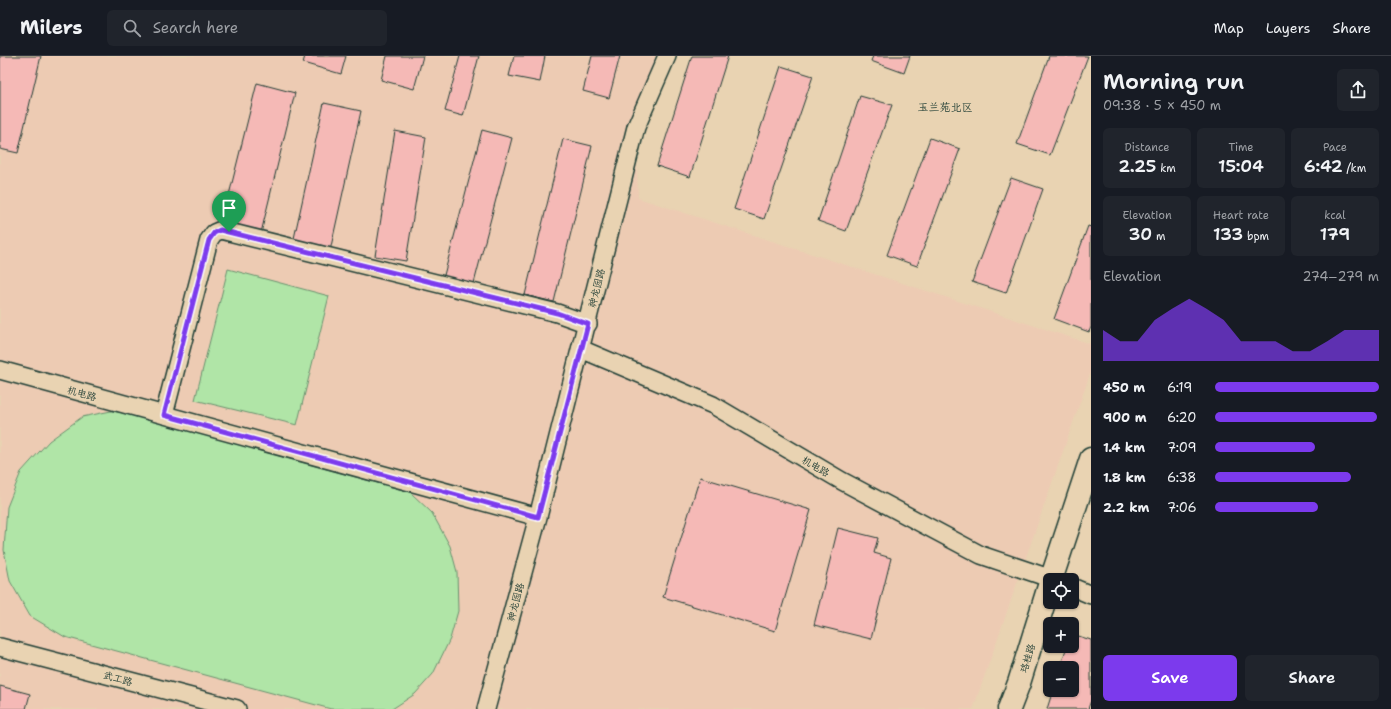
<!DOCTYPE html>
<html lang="en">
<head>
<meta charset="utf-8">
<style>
	:root { --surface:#171b24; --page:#20242c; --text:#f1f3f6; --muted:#9ea1a6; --line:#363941; --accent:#7c3aed }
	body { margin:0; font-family:"Shantell Sans","LXGW WenKai TC",sans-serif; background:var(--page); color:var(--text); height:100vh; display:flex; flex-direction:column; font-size:15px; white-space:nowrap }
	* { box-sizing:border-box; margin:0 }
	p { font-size:13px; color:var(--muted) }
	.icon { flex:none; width:22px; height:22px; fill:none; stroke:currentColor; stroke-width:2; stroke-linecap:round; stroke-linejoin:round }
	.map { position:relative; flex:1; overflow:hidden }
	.details { display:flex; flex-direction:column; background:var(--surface); width:300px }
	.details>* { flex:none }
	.controls { position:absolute; left:1043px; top:517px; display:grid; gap:8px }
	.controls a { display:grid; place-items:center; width:36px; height:36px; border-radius:6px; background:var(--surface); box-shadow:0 1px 3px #0004; font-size:20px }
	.pin { position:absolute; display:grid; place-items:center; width:34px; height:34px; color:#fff; margin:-41px -17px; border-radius:50% 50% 50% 0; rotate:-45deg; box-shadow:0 0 4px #0007 }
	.pin .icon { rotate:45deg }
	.round { display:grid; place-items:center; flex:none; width:42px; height:42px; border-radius:6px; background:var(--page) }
	.overview { display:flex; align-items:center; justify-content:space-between; height:68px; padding:0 12px }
	h1 { font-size:22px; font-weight:600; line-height:30px }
	.figures { display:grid; grid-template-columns:repeat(3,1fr); gap:6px; height:68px; padding:4px 12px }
	.figures div { display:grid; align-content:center; border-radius:6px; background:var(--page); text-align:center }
	.figures b { font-size:17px; font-weight:600 }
	.figures small { font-size:11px; font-weight:400 }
	.figures p { font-size:11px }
	.chart { height:112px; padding:8px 12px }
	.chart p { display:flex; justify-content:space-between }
	.chart svg { width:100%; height:72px; margin-top:4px; fill:var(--accent); opacity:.7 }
	.cta { display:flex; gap:8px; margin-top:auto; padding:8px 12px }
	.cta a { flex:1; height:46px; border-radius:6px; background:var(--accent); color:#fff; font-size:16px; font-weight:600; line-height:46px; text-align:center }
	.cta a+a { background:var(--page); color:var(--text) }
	ul { padding:0 12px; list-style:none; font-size:13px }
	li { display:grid; grid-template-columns:64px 48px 1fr; align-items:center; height:30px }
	li i { height:10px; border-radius:5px; background:var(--accent) }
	header { display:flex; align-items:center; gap:24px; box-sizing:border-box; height:56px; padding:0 20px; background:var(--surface); border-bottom:1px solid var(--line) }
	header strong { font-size:19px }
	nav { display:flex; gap:22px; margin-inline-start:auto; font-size:14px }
	.search { width:280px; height:36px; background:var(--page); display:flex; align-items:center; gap:10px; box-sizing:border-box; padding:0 14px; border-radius:6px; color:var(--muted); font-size:15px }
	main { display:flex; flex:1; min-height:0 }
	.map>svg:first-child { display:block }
	.built { fill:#edcbb3 }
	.garden { fill:#b0e5a7; stroke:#68916e }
	.building { fill:#f5b9b6; stroke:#1f3d34 }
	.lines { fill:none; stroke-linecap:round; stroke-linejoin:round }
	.street-casing { stroke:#1f3d34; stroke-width:20 }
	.secondary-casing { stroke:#1f3d34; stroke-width:25 }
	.street { stroke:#e9d3b2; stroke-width:17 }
	.secondary { stroke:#e9d3b2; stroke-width:22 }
	.route-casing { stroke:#fff; stroke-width:8 }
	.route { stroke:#7c3aed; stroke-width:5 }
	.labels { text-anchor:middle; stroke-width:4; stroke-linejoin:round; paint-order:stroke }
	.street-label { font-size:10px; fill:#1f3d34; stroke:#e9d3b2 }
	.neighbourhood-label { font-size:11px; fill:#1f3d34; stroke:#e9d3b2 }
</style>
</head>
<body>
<header>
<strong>Milers</strong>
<div class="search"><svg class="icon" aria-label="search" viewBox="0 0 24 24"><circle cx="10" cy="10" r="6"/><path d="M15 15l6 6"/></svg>Search here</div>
<nav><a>Map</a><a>Layers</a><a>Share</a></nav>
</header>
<main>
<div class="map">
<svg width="1091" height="653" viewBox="0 0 1091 653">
	<rect width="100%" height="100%" fill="#e9d3b2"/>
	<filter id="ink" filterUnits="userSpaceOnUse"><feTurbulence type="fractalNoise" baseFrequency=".025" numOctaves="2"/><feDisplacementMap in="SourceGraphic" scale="8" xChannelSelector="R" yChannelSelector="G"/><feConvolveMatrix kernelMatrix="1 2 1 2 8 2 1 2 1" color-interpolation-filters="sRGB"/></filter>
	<g filter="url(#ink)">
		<path class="built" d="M0,0H657L630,70L636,71L638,142L1091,288V315L973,653H0Z"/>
		<path class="garden" d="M228,213L329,240L297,369L195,344Z
			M111,355L124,357L410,436L432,457L450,490L457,516L458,555L450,583L433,618L415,638L392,653H331L65,581L30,560L10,525L4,494L7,451L21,416L49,385L82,361Z"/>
		<path class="building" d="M0,0H41L18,97L0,93Z
			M305,0H346L341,18L303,7Z
			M387,0H423L414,33L381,24Z
			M460,0H479L463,60L445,55Z
			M514,0H545L540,26L509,20Z
			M592,0H620L609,42L583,35Z
			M692,0H728L690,121L657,110Z
			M873,0H910L904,17L871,5Z
			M1049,0H1088L1050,99L1017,88Z
			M781,10L813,20L764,163L734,153Z
			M257,27L295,37L260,181L221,171Z
			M860,40L892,49L846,175L818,165Z
			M324,47L361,55L330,195L293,187Z
			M482,74L512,82L473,231L443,223Z
			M395,75L426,81L406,205L375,200Z
			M930,82L960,93L917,210L887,199Z
			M563,83L592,90L554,246L525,239Z
			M1011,122L1043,133L1006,237L972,226Z
			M1088,170L1091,171V271L1089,276L1054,263Z
			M700,421L811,454L775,575L663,541Z
			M838,472L878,482L874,497L891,502L871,583L814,569Z
			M1072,578L1091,584V644L1088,653H1047L1053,634H1072V612H1060L1067,590H1072Z
			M0,630L30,638L26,653H0Z"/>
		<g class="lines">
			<defs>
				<path id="street" d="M581,293L713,349L842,425L981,499L1055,524
					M0,314L538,461
					M164,359L209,184L214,177L221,174L557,257L588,268
					M1072,531L1091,539
					M0,591L237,653
					M486,653L538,461L636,71L667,0"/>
				<path id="secondary" d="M1051,524L1091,403
					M1009,653L1019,627L1050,527"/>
			</defs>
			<use href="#street" class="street-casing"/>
			<use href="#secondary" class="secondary-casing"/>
			<use href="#street" class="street"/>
			<use href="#secondary" class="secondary"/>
		</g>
	</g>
	<g class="lines" filter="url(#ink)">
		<defs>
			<path id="route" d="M220,174L557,257L588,268L538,461L164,359L209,184L214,177Z"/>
		</defs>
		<use href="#route" class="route-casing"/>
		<use href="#route" class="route"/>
	</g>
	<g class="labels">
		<g class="street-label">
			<text transform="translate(596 232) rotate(-76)" y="4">神龙园路</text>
			<text transform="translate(82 337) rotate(15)" y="4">机电路</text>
			<text transform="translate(816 410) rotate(30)" y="4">机电路</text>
			<text transform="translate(515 546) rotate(-75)" y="4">神龙园路</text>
			<text transform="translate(1027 602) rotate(-73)" y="4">珞桂路</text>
			<text transform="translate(118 622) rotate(15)" y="4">武工路</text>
		</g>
		<g class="neighbourhood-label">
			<text x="945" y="55">玉兰苑北区</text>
		</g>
	</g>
</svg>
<div class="controls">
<a><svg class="icon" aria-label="locate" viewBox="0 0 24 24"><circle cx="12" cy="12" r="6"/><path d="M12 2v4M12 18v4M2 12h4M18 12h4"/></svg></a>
<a>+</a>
<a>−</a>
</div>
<div class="pin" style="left:229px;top:176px;background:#1e9e55"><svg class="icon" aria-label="arrive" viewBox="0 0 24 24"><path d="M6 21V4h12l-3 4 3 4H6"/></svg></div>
</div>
<section class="details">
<div class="overview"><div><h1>Morning run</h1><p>09:38 · 5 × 450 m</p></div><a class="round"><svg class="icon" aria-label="share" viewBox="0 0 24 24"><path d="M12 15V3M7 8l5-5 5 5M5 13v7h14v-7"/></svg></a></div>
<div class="figures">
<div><p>Distance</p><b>2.25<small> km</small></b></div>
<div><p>Time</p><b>15:04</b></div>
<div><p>Pace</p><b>6:42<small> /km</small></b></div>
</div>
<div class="figures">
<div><p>Elevation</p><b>30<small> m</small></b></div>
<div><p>Heart rate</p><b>133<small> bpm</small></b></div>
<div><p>kcal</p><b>179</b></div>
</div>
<div class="chart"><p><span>Elevation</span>274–279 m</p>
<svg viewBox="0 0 160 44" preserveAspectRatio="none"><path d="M0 44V25L10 32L20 32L30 19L40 12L50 6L60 12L70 19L80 32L90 32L100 32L110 38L120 38L130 32L140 25L150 25L160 25V44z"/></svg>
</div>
<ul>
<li><b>450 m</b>6:19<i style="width:100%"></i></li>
<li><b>900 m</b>6:20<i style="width:99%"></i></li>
<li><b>1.4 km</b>7:09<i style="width:61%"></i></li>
<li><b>1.8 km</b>6:38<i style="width:83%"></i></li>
<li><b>2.2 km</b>7:06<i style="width:63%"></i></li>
</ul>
<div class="cta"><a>Save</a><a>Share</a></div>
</section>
</main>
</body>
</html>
